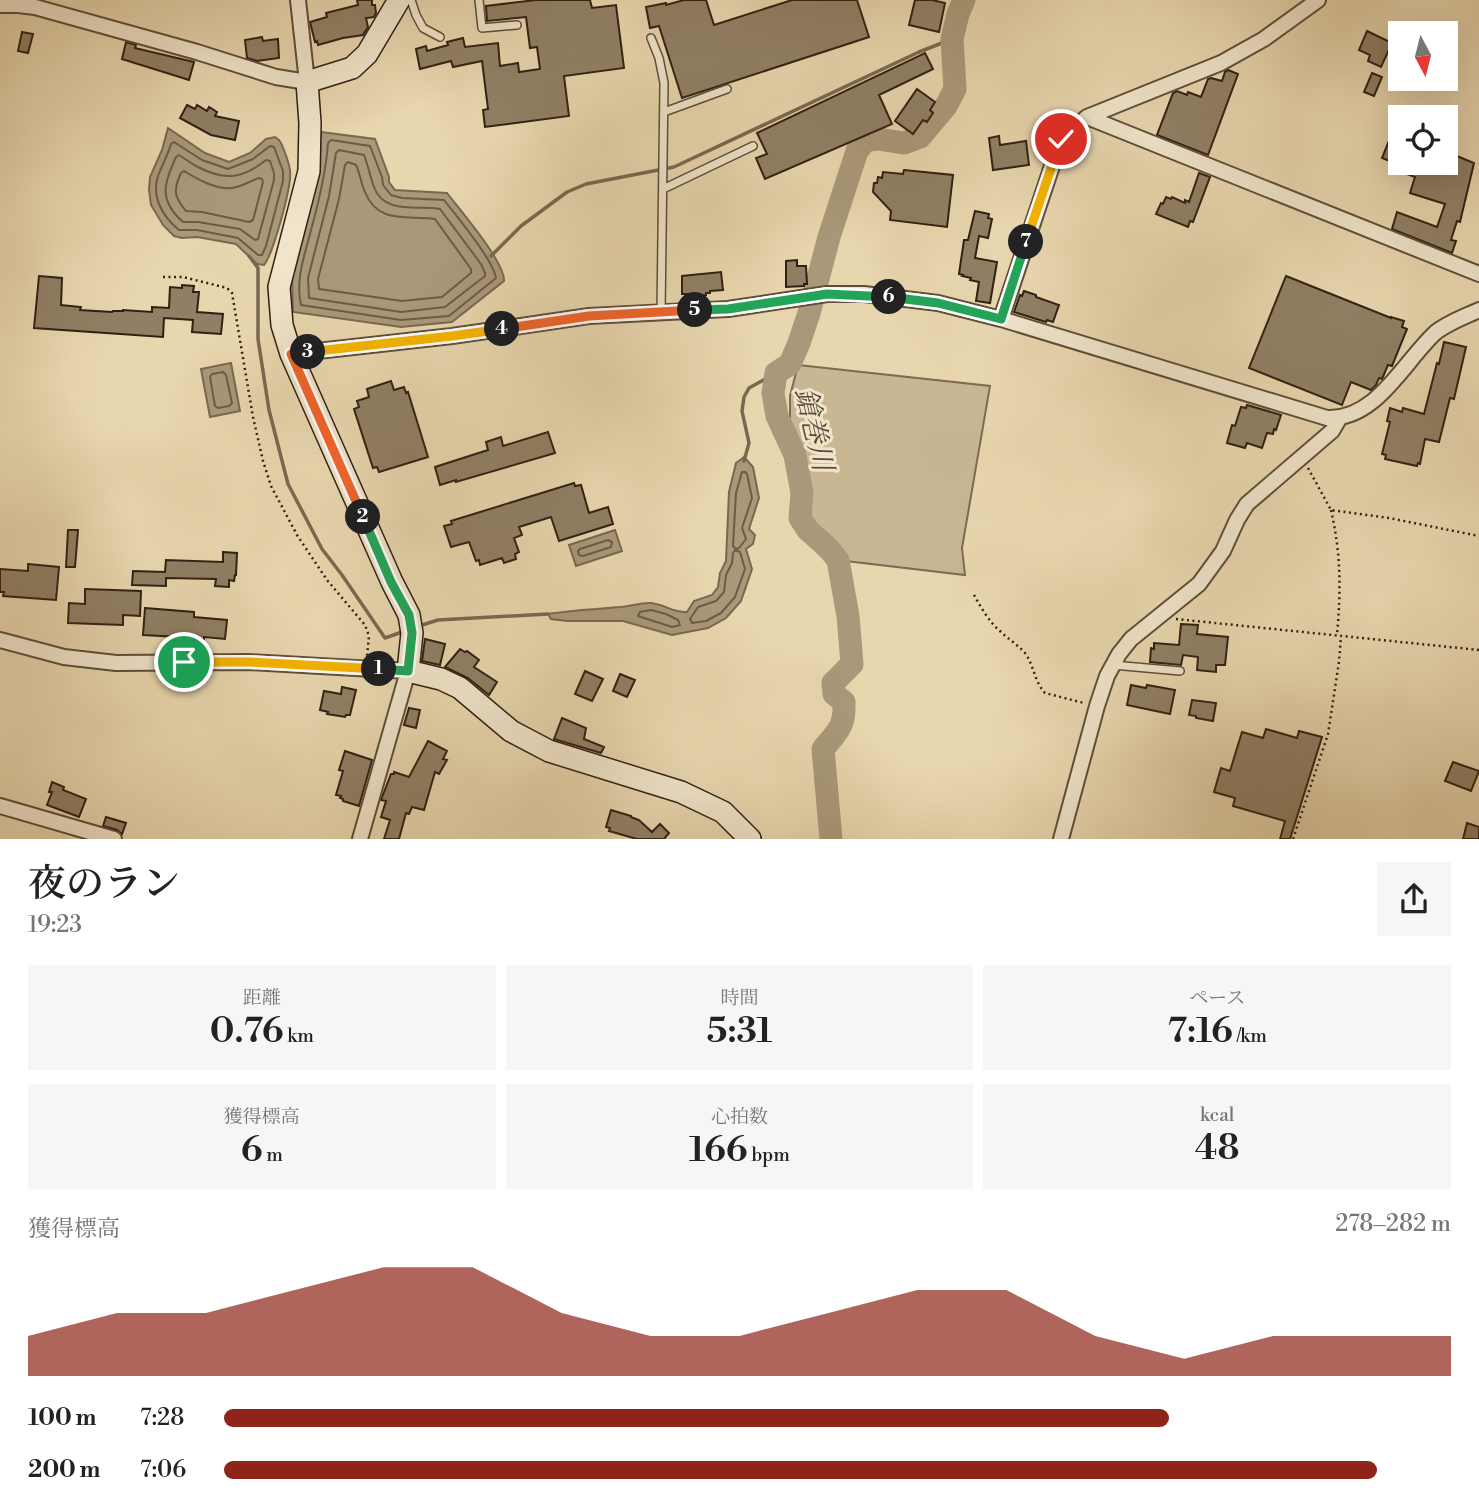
<!DOCTYPE html>
<html lang="ja">
<head>
<meta charset="utf-8">
<style>
	:root { --surface:#fff; --page:#f6f6f6; --text:#222; --muted:#767676; --accent:#8f2418 }
	body { margin:0; font-family:"Libre Bodoni","Noto Serif JP",serif; background:var(--page); color:var(--text); height:100vh; display:flex; flex-direction:column; font-size:26px; white-space:nowrap }
	* { box-sizing:border-box; margin:0 }
	p { font-size:23px; color:var(--muted) }
	.icon { flex:none; width:38px; height:38px; fill:none; stroke:currentColor; stroke-width:2; stroke-linecap:round; stroke-linejoin:round }
	.map { position:relative; height:839px; overflow:hidden }
	.drawer { display:flex; flex-direction:column; background:var(--surface); flex:1 }
	.drawer>* { flex:none }
	.needle { width:46px; rotate:173deg }
	.tools { position:absolute; left:1388px; top:21px; display:grid; gap:14px }
	.tools a { display:grid; place-items:center; width:70px; height:70px; border-radius:0px; background:var(--surface); box-shadow:0 7px 28px #0002; font-size:35px }
	.pin { position:absolute; display:grid; place-items:center; width:60px; height:60px; color:#fff; margin:-30px; border:4px solid #fff; border-radius:50%; box-shadow:0 2px 7px #0007 }
	.km { position:absolute; width:35px; height:35px; margin:-18px; border-radius:50%; background:#222; color:#fff; font-size:19px; line-height:35px; text-align:center }
	.round { display:grid; place-items:center; flex:none; width:74px; height:74px; border-radius:0px; background:var(--page) }
	.head { display:flex; align-items:center; justify-content:space-between; height:119px; padding:0 28px }
	h1 { font-size:38px; font-weight:600; line-height:52px }
	.stats { display:grid; grid-template-columns:repeat(3,1fr); gap:10px; height:119px; padding:7px 28px }
	.stats div { display:grid; align-content:center; border-radius:0px; background:var(--page); text-align:center }
	.stats b { font-size:35px; font-weight:600 }
	.stats small { font-size:19px; font-weight:400 }
	.stats p { font-size:19px }
	.chart { height:196px; padding:14px 28px }
	.chart p { display:flex; justify-content:space-between }
	.chart svg { width:100%; height:126px; margin-top:7px; fill:var(--accent); opacity:.7 }
	ul { padding:0 28px; list-style:none; font-size:23px }
	li { display:grid; grid-template-columns:112px 84px 1fr; align-items:center; height:52px }
	li i { height:18px; border-radius:9px; background:var(--accent) }
	.map>svg:first-child { display:block }
	.green { fill:#c9b794; stroke:#7c6c54; stroke-width:2 }
	.water { fill:#a99879; stroke:#796850; stroke-width:2 }
	.lines { fill:none; stroke-linecap:round; stroke-linejoin:round }
	.shore { stroke:#6c5c46; stroke-width:2 }
	.stream { stroke:#796850; stroke-width:3.5 }
	.river { stroke:#a99879; stroke-width:23 }
	.building { fill:#907f64; stroke:#302013; stroke-width:2 }
	.lane-casing { stroke:#5e4e3a; stroke-width:10 }
	.street-casing { stroke:#5e4e3a; stroke-width:18 }
	.secondary-casing { stroke:#302013; stroke-width:24 }
	.path { stroke:#302013; stroke-width:2.5; stroke-dasharray:2 3.5; stroke-linecap:butt }
	.lane { stroke:#f0e4ca; stroke-width:7 }
	.street { stroke:#f0e4ca; stroke-width:14 }
	.secondary { stroke:#f0e4ca; stroke-width:21 }
	.split-1-casing { stroke:#fff; stroke-width:14 }
	.split-2-casing { stroke:#fff; stroke-width:14 }
	.split-3-casing { stroke:#fff; stroke-width:14 }
	.split-4-casing { stroke:#fff; stroke-width:14 }
	.split-5-casing { stroke:#fff; stroke-width:14 }
	.split-6-casing { stroke:#fff; stroke-width:14 }
	.split-7-casing { stroke:#fff; stroke-width:14 }
	.split-8-casing { stroke:#fff; stroke-width:14 }
	.split-1 { stroke:#f5b400; stroke-width:9 }
	.split-2 { stroke:#22a559; stroke-width:9 }
	.split-3 { stroke:#f0652b; stroke-width:9 }
	.split-4 { stroke:#f5b400; stroke-width:9 }
	.split-5 { stroke:#f0652b; stroke-width:9 }
	.split-6 { stroke:#22a559; stroke-width:9 }
	.split-7 { stroke:#22a559; stroke-width:9 }
	.split-8 { stroke:#f5b400; stroke-width:9 }
	.labels { text-anchor:middle; stroke-width:6; stroke-linejoin:round; paint-order:stroke }
	.water-label { font-size:28px; font-style:italic; fill:#5a4a37; stroke:#f0e4ca }
</style>
</head>
<body>
<div class="map">
<svg width="1479" height="839" viewBox="0 0 1479 839">
	<rect width="100%" height="100%" fill="#e8d6ae"/>
	<filter id="stains"><feTurbulence type="fractalNoise" baseFrequency=".00286" numOctaves="4"/><feColorMatrix values="0 0 0 0 .2 0 0 0 0 .09 0 0 0 0 .02 0 0 0 .5 -.17"/></filter>
	<radialGradient id="worn" r=".72"><stop offset=".6" stop-color="#630" stop-opacity="0"/><stop offset="1" stop-color="#630" stop-opacity=".3"/></radialGradient>
	<path class="green" d="M798,365L990,386L962,548L965,575L846,561L833,545L813,526L806,511V478L790,423V396Z"/>
	<path class="water" d="M168,128L205,153L229,162L250,153L266,139L275,137C276,138 278,139 279,140C283,145 290,166 290,171C292,186 273,254 264,265L257,264L236,244L197,237L182,238L174,236L163,225L151,205L149,190L150,177L162,150Z
		M321,132L375,139L389,177V182L395,190L447,193C460,210 505,262 504,281L452,322L401,327L293,312L292,277L314,193L320,156Z
		M231,363L240,411L210,417L201,369Z
		M744,457L753,467L759,498L749,529L755,535L753,544L746,549L752,569L741,601L726,618L708,628L672,635L623,621H567L551,619L548,614C572,610 597,609 621,607C631,606 640,603 649,603C663,603 673,613 687,612L694,601L712,595L718,587L720,573L726,561L729,492L736,463Z
		M615,530L622,551L576,566L569,545Z"/>
	<g class="lines">
		<path class="shore" d="M331,140L370,146L382,177L383,185L391,195L402,198L444,200C457,217 494,261 496,278L449,316L401,320L301,305C295,280 305,254 311,230C319,201 326,172 328,143Z
			M174,142L202,160L228,169L253,159L270,146L274,147L283,171V181L266,246L262,255H258L238,238L197,230H179C163,217 151,197 158,176C162,165 168,155 171,144Z
			M339,150L364,155C368,165 370,176 374,187C384,215 418,205 440,209L481,264L485,273V276L445,307L401,312L309,298L308,278L329,196L336,153Z
			M179,155C186,159 191,164 198,167C225,181 242,179 266,160L270,161L274,173V180L258,239L255,240L240,229L198,222H183C158,200 164,184 176,157Z
			M348,162L356,165C360,173 361,184 365,192C378,225 408,215 435,219L471,269V273L442,297L402,301L319,289L318,279L339,199L345,165Z
			M184,171C197,179 216,190 232,188C241,187 250,181 259,178L262,179L263,182L253,220L249,222L202,212L186,211C174,197 173,190 181,173Z
			M223,372L226,375L232,403L229,406L218,408L215,406L210,377L212,374Z
			M742,472H745L747,474L752,498L742,528L746,539L739,548L736,549L733,546L736,493Z
			M608,540L612,542L611,547L583,556L579,555L578,551L580,549Z
			M735,550L740,552L745,569L735,597L721,613L706,621L692,623L690,619L698,607L716,601L724,592L726,575L732,563L733,553Z
			M651,610L666,614L678,620L680,625L672,627L638,616L640,612Z"/>
		<path class="stream" d="M249,256L258,268V339L269,410L288,484L322,549L342,575L385,638L405,631
			M491,256L521,226L567,192L586,184L674,167L919,52L952,39
			M744,461L749,443L742,411L744,397L749,388L776,373
			M419,626L438,620L548,614"/>
		<path class="river" d="M831,839L823,749C838,731 845,727 844,702L834,694L833,683L852,664L848,616L838,560L829,549L808,530L800,518L802,493L795,455L777,416L773,393L776,373L790,364L799,343L809,313L829,237L857,151L865,141L878,139L904,143L920,137L946,106L955,89L952,39L958,14L964,0"/>
	</g>
	<path class="building" d="M357,0H372V5H375L376,13L374,17L366,18L368,27L363,35L343,38L318,45L317,41L315,42L310,22L327,17L326,13L358,5Z
		M536,0H590L592,8L616,5L624,68L564,76L569,116L485,127L483,110L488,109L482,61L453,67L451,61L420,69L416,49L426,46L427,51L448,45L447,42L463,38L465,47L498,43L500,66L518,63L519,72L540,69L537,47L530,48L526,17L487,21L486,6Z
		M684,0H706L714,25L792,0H857L869,37L682,98L659,26L650,28L646,7L666,3V5Z
		M915,0H932L945,3L939,32L909,25Z
		M1367,31L1392,43L1381,67L1368,61L1370,55L1359,50Z
		M22,32L33,34L28,53L18,51Z
		M262,37L263,41L278,39L279,58L257,61L247,58L245,40Z
		M126,42L136,45L135,48L194,62L189,80L122,59Z
		M925,53L933,69L879,95L892,124L765,179L756,158L767,154L757,133Z
		M1228,70L1238,74L1208,155L1157,135L1173,93L1177,91L1187,95L1188,92L1201,97L1208,79L1211,78L1222,81L1225,72Z
		M1372,73L1382,77L1374,96L1364,92Z
		M917,89L935,102L930,110L933,113L927,122L923,120L913,134L895,121Z
		M187,105L195,109L197,105L207,111L209,107L217,112L215,116L239,121L235,140L211,135L180,118Z
		M999,136L1000,145L1026,141L1029,165L993,170L989,138Z
		M1391,136L1400,139V165L1382,158Z
		M1452,154L1474,163L1460,222L1457,221L1451,240L1456,241L1452,253L1392,229L1397,212L1437,227L1445,204L1410,193L1415,177L1404,173L1408,163H1446V157L1450,159Z
		M904,170L953,175L947,227L890,220L891,211L873,192L874,183H877L878,177L882,178L883,172L903,174Z
		M1199,173L1210,177L1193,222L1190,221L1188,227L1156,214L1161,203L1163,204L1166,197L1171,199L1172,197L1185,203V200L1189,202Z
		M975,211L989,214L988,218L992,219L988,238L979,236L975,258L997,262L990,303L976,301L979,282L970,280L971,278L962,276L963,275L959,274L964,240H968Z
		M797,260V266H806L807,284H804V286L786,287V261Z
		M721,272L723,290L710,291V293H706V295L691,297V294H682V276Z
		M39,276L62,278L61,305L81,307L80,310L112,312L113,311H123V310L152,312V307L169,308L170,287L182,288V285L194,286L193,292H199L197,312L223,314L221,334L192,332L193,320L164,318L163,337L34,328Z
		M1286,276L1391,318V317L1404,321L1402,327L1407,329L1392,366L1388,365L1382,379L1379,378L1376,385L1371,390L1351,382L1342,405L1249,368Z
		M1024,291L1036,295V297L1059,305L1053,322L1047,320L1046,322L1014,312L1020,295L1022,296Z
		M1444,342L1466,347L1454,399L1450,398L1439,442L1425,439L1420,464L1418,463L1417,466L1385,459L1386,455L1382,454L1390,422L1387,421L1390,408L1402,412L1403,408L1424,414L1437,363L1439,364Z
		M391,381L394,390L404,387L406,393L408,392L428,457L379,472L377,467L373,468L354,409L359,407L357,401L369,397L367,389Z
		M1247,405L1281,415L1276,430L1274,429L1273,434L1267,433L1262,448L1247,443L1245,448L1227,443L1232,425L1235,426L1241,407L1246,408Z
		M548,432L555,453L456,482V480L440,485L435,467L488,450L486,442L501,437L503,446Z
		M574,483L575,486L581,485L589,513L608,507L613,524L559,541L551,517L519,527L522,535L514,538L519,552L515,554L516,559L504,563L502,558L480,565L479,560L476,561L469,542L451,547L444,526L452,524L451,521Z
		M68,530H78L75,567H66Z
		M223,552L237,553L236,575H235L234,581L229,580V587L215,586L216,579L166,578V586L132,585L133,571L165,572L166,560L223,562Z
		M28,564L59,567L56,600L3,596L4,592H0V569L28,571Z
		M85,589L141,591L140,616L123,615V625L68,623L69,603L85,604Z
		M145,608L194,612V617L227,620L225,639L204,637V653H179V637L143,635Z
		M1181,624L1198,625L1197,634L1228,637L1225,665H1216V672L1197,670L1198,657L1183,655L1181,665L1150,662L1151,648L1154,649V643L1179,645Z
		M425,639L445,644L440,665L422,661Z
		M460,649L465,652L467,651L479,660L474,667L497,682L489,695L468,678L445,667Z
		M585,671L603,679L592,701L575,694Z
		M620,674L635,680L627,697L613,691Z
		M1131,685L1146,688L1147,685L1175,690L1170,714L1127,705Z
		M342,687L356,690L350,715H346L345,717L327,714L328,712L320,710L324,691L341,694Z
		M1192,700L1216,703L1213,721L1196,718V716L1189,715Z
		M409,708L420,710L416,728L404,725Z
		M562,718L586,728L584,739L604,747L601,753L554,739Z
		M1266,729L1297,738L1299,731L1322,737L1290,839H1280L1285,821L1233,806L1235,798L1214,792L1221,768L1230,771L1242,732L1263,738Z
		M428,741L447,751L443,759L447,760L439,774L435,772L424,810L412,807L409,814L406,813L399,839H384L390,820L381,817L386,801L381,800L391,774H394V772L409,777Z
		M345,751L372,760L359,806L343,801V799L340,798L341,796L336,795L343,771L339,770Z
		M1453,762L1479,771L1471,791L1445,781Z
		M52,782L64,787L63,790L86,799L79,817L47,805L52,792H49Z
		M611,810L631,816V817L639,820L652,832L660,824L669,833L664,839H637L609,831L610,828L606,827Z
		M106,817L126,823L122,834L117,830L103,826Z
		M1467,823L1479,827V839H1463Z"/>
	<g class="lines">
		<defs>
			<path id="lane" d="M411,0L416,15L423,28L440,37
				M479,0L482,28L517,25
				M651,38L659,58L664,83L661,312
				M664,112L727,89
				M663,189L753,146
				M1113,665L1180,671"/>
			<path id="street" d="M0,5H18L35,7L197,52L276,77L307,82L298,0
				M1087,117L1479,274
				M1001,319L1061,139L1087,117L1221,63L1264,39L1318,0
				M291,354L452,336L589,316L728,309L827,294H864L938,303L1001,319L1327,418C1376,420 1403,363 1435,333C1447,323 1464,317 1479,310
				M0,640L64,657L116,663L249,662L408,671L360,839
				M0,806L114,839
				M1061,839L1097,706L1107,676L1119,654L1131,639L1199,584L1223,551L1237,520L1247,504L1332,431L1339,419"/>
			<path id="secondary" d="M399,0L367,54L352,68L307,82L310,123L309,171L279,287L282,325L291,354L392,582L409,615L412,633L408,671L441,679L460,688L511,731L549,751L681,792L723,812L750,839"/>
		</defs>
		<use href="#lane" class="lane-casing"/>
		<use href="#street" class="street-casing"/>
		<use href="#secondary" class="secondary-casing"/>
		<path class="path" d="M163,277H183L227,288L232,293L253,417L263,461L271,486L297,535L327,580L365,625L369,636L367,656
			M1308,468L1331,510L1389,518L1479,536
			M1331,510C1341,554 1341,590 1337,635
			M974,595C981,607 989,622 1000,631C1008,639 1017,644 1025,653C1034,665 1034,681 1045,693L1084,703
			M1176,619L1479,650
			M1293,839L1328,734L1339,662L1341,636"/>
		<use href="#lane" class="lane"/>
		<use href="#street" class="street"/>
		<use href="#secondary" class="secondary"/>
	</g>
	<g class="lines">
		<defs>
			<path id="split-1" d="M184,662H249L379,669"/>
			<path id="split-2" d="M363,517L391,582L409,615L412,633L408,671L379,669"/>
			<path id="split-3" d="M308,352L291,354L363,517"/>
			<path id="split-4" d="M308,352L452,336L502,329"/>
			<path id="split-5" d="M502,329L589,316L695,310"/>
			<path id="split-6" d="M695,310L728,309L827,294L889,297"/>
			<path id="split-7" d="M889,297L938,303L1001,319L1026,242"/>
			<path id="split-8" d="M1026,242L1061,139"/>
		</defs>
		<use href="#split-1" class="split-1-casing"/>
		<use href="#split-2" class="split-2-casing"/>
		<use href="#split-3" class="split-3-casing"/>
		<use href="#split-4" class="split-4-casing"/>
		<use href="#split-5" class="split-5-casing"/>
		<use href="#split-6" class="split-6-casing"/>
		<use href="#split-7" class="split-7-casing"/>
		<use href="#split-8" class="split-8-casing"/>
		<use href="#split-1" class="split-1"/>
		<use href="#split-2" class="split-2"/>
		<use href="#split-3" class="split-3"/>
		<use href="#split-4" class="split-4"/>
		<use href="#split-5" class="split-5"/>
		<use href="#split-6" class="split-6"/>
		<use href="#split-7" class="split-7"/>
		<use href="#split-8" class="split-8"/>
	</g>
	<g class="labels">
		<g class="water-label">
			<text transform="translate(815 429) rotate(77)" y="10">鎗巻川</text>
		</g>
	</g>
	<rect width="100%" height="100%" filter="url(#stains)"/>
	<rect width="100%" height="100%" fill="url(#worn)"/>
</svg>
<div class="tools">
<a><svg class="needle" viewBox="-14 -14 28 28"><path d="M0-13l5 13h-10z" fill="#e53935"/><path d="M0 13l5-13h-10z" fill="#767676"/></svg></a>
<a><svg class="icon" aria-label="locate" viewBox="0 0 24 24"><circle cx="12" cy="12" r="6"/><path d="M12 2v4M12 18v4M2 12h4M18 12h4"/></svg></a>
</div>
<div class="pin" style="left:184px;top:662px;background:#1e9e55"><svg class="icon" aria-label="arrive" viewBox="0 0 24 24"><path d="M6 21V4h12l-3 4 3 4H6"/></svg></div>
<div class="pin" style="left:1061px;top:139px;background:#d93025"><svg class="icon" aria-label="check" viewBox="0 0 24 24"><path d="M5 12l5 5 9-10"/></svg></div>
<b class="km" style="left:379px;top:669px">1</b>
<b class="km" style="left:363px;top:517px">2</b>
<b class="km" style="left:308px;top:352px">3</b>
<b class="km" style="left:502px;top:329px">4</b>
<b class="km" style="left:695px;top:310px">5</b>
<b class="km" style="left:889px;top:297px">6</b>
<b class="km" style="left:1026px;top:242px">7</b>
</div>
<section class="drawer">
<div class="head"><div><h1>夜のラン</h1><p>19:23</p></div><a class="round"><svg class="icon" aria-label="share" viewBox="0 0 24 24"><path d="M12 15V3M7 8l5-5 5 5M5 13v7h14v-7"/></svg></a></div>
<div class="stats">
<div><p>距離</p><b>0.76<small> km</small></b></div>
<div><p>時間</p><b>5:31</b></div>
<div><p>ペース</p><b>7:16<small> /km</small></b></div>
</div>
<div class="stats">
<div><p>獲得標高</p><b>6<small> m</small></b></div>
<div><p>心拍数</p><b>166<small> bpm</small></b></div>
<div><p>kcal</p><b>48</b></div>
</div>
<div class="chart"><p><span>獲得標高</span>278–282 m</p>
<svg viewBox="0 0 160 44" preserveAspectRatio="none"><path d="M0 44V30L10 22L20 22L30 14L40 6L50 6L60 22L70 30L80 30L90 22L100 14L110 14L120 30L130 38L140 30L150 30L160 30V44z"/></svg>
</div>
<ul>
<li><b>100 m</b>7:28<i style="width:77%"></i></li>
<li><b>200 m</b>7:06<i style="width:94%"></i></li>
</ul>
</section>
</body>
</html>
